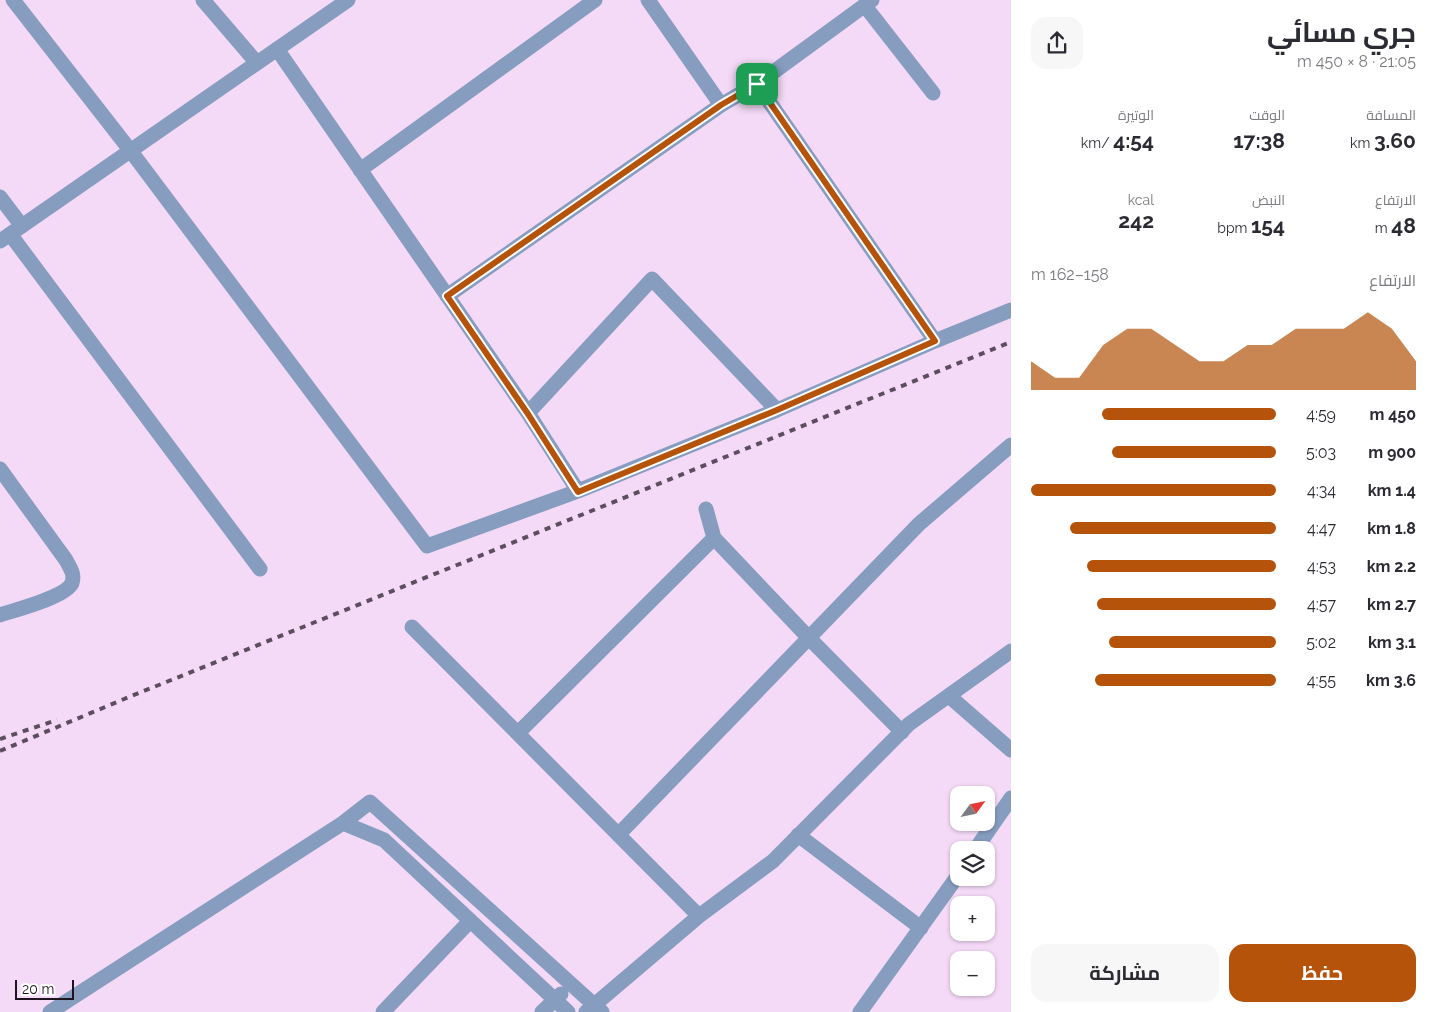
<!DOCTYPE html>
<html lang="ar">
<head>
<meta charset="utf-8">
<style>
	:root { --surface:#fff; --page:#f7f7f7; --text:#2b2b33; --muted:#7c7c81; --accent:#b45309 }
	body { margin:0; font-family:Raleway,Cairo,sans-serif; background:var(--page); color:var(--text); direction:rtl; height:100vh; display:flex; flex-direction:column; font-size:19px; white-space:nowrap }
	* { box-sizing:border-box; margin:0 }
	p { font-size:16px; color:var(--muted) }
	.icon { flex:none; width:28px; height:28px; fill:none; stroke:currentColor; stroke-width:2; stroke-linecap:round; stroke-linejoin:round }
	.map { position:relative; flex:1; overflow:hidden; direction:ltr }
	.sheet { display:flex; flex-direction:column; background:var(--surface); width:425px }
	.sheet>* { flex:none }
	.needle { width:32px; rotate:57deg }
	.tools { position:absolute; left:950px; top:786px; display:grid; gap:10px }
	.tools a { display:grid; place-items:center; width:45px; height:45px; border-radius:10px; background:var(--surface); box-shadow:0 1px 4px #0004; font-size:25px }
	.scale { position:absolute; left:15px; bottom:12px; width:59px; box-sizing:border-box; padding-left:5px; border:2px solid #1e141f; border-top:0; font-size:14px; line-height:18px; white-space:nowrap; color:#1e141f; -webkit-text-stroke:4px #fff; paint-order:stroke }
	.pin { position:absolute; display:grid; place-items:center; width:42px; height:42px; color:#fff; margin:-21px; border-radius:10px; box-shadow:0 2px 8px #0006 }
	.round { display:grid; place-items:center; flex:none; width:52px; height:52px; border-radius:15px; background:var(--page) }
	.summary { display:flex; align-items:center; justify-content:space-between; height:85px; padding:0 20px }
	h1 { font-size:28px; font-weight:700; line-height:38px }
	.stats { display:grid; grid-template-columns:repeat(3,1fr); gap:8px; height:85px; padding:5px 20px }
	.stats div { display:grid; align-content:center }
	.stats b { font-size:21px; font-weight:700 }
	.stats small { font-size:14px; font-weight:400 }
	.stats p { font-size:14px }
	.chart { height:140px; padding:10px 20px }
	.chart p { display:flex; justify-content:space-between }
	.chart svg { width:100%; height:90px; margin-top:5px; fill:var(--accent); opacity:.7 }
	.primary-button { display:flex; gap:10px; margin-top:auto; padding:10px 20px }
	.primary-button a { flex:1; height:58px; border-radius:15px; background:var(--accent); color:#fff; font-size:20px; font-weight:700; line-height:58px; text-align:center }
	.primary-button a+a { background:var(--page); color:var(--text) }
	ul { padding:0 20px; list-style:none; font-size:16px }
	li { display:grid; grid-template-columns:80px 60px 1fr; align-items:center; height:38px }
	li i { height:12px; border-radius:6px; background:var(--accent) }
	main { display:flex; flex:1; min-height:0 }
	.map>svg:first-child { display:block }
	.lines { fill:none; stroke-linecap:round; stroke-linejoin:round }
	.minor { stroke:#869dc0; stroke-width:15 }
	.rail { stroke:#5d4e5f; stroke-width:4; stroke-dasharray:6 6; stroke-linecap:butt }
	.route-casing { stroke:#fff; stroke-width:10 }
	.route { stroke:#b45309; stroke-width:6 }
</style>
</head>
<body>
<main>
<section class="sheet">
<div class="summary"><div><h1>جري مسائي</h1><p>21:05 · 8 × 450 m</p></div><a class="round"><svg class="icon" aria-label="share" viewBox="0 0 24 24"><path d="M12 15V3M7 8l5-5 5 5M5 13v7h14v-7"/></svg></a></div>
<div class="stats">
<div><p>المسافة</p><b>3.60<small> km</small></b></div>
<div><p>الوقت</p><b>17:38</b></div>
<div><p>الوتيرة</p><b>4:54<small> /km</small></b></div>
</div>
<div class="stats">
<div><p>الارتفاع</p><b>48<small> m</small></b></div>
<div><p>النبض</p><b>154<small> bpm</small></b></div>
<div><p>kcal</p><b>242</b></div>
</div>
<div class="chart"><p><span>الارتفاع</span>158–162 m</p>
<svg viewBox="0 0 160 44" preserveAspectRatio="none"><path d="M0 44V30L10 38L20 38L30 22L40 14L50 14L60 22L70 30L80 30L90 22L100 22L110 14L120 14L130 14L140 6L150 14L160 30V44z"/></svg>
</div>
<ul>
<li><b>450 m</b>4:59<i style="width:71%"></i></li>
<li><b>900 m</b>5:03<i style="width:67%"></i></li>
<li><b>1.4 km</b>4:34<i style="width:100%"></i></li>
<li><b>1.8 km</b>4:47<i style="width:84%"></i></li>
<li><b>2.2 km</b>4:53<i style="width:77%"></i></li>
<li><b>2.7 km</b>4:57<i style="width:73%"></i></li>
<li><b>3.1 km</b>5:02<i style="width:68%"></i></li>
<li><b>3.6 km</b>4:55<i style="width:74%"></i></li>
</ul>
<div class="primary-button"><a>حفظ</a><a>مشاركة</a></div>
</section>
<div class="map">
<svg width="1011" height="1012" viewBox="0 0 1011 1012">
	<rect width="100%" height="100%" fill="#f5daf7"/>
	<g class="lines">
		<path class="minor" d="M13,0L130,150L427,546L578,491L777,410L935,341L1011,310
			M203,0L257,63
			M648,0L721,105
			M865,6L933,93
			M277,49L528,413L578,491
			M757,84L935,341
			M360,170L595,0
			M0,197L22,226
			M10,234L260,569
			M0,241L348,0
			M447,296L721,105L757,84L872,0
			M528,413L652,279L777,410
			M0,469L66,560C70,568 75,574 72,583C66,597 15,610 0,615
			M706,509L714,538L808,637L902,732
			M412,627L699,916
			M949,696L1011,750
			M518,733L714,538
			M343,823L384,840L568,1012
			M619,834L919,524L1011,445
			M798,835L921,928
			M975,850L1011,798
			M50,1012L343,823L370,802L602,1012
			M383,1012L470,921
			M542,1012L561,994
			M586,1012L699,916L773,861L909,724L1011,651
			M860,1012L959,874"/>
		<path class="rail" d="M0,739L57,720
			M0,751L129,697L1011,342"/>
	</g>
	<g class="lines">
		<defs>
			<path id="route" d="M757,84L935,341L777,410L578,492L528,414L447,296L721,105Z"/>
		</defs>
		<use href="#route" class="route-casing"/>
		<use href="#route" class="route"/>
	</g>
</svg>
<div class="tools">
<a><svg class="needle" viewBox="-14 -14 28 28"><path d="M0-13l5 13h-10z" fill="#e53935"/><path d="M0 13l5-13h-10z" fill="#7c7c81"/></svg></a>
<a><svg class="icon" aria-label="layers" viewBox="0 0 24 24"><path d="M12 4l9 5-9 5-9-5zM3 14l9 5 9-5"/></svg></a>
<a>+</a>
<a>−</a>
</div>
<div class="scale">20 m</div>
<div class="pin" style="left:757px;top:84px;background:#1e9e55"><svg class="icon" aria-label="arrive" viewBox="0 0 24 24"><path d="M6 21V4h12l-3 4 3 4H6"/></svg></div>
</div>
</main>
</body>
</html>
